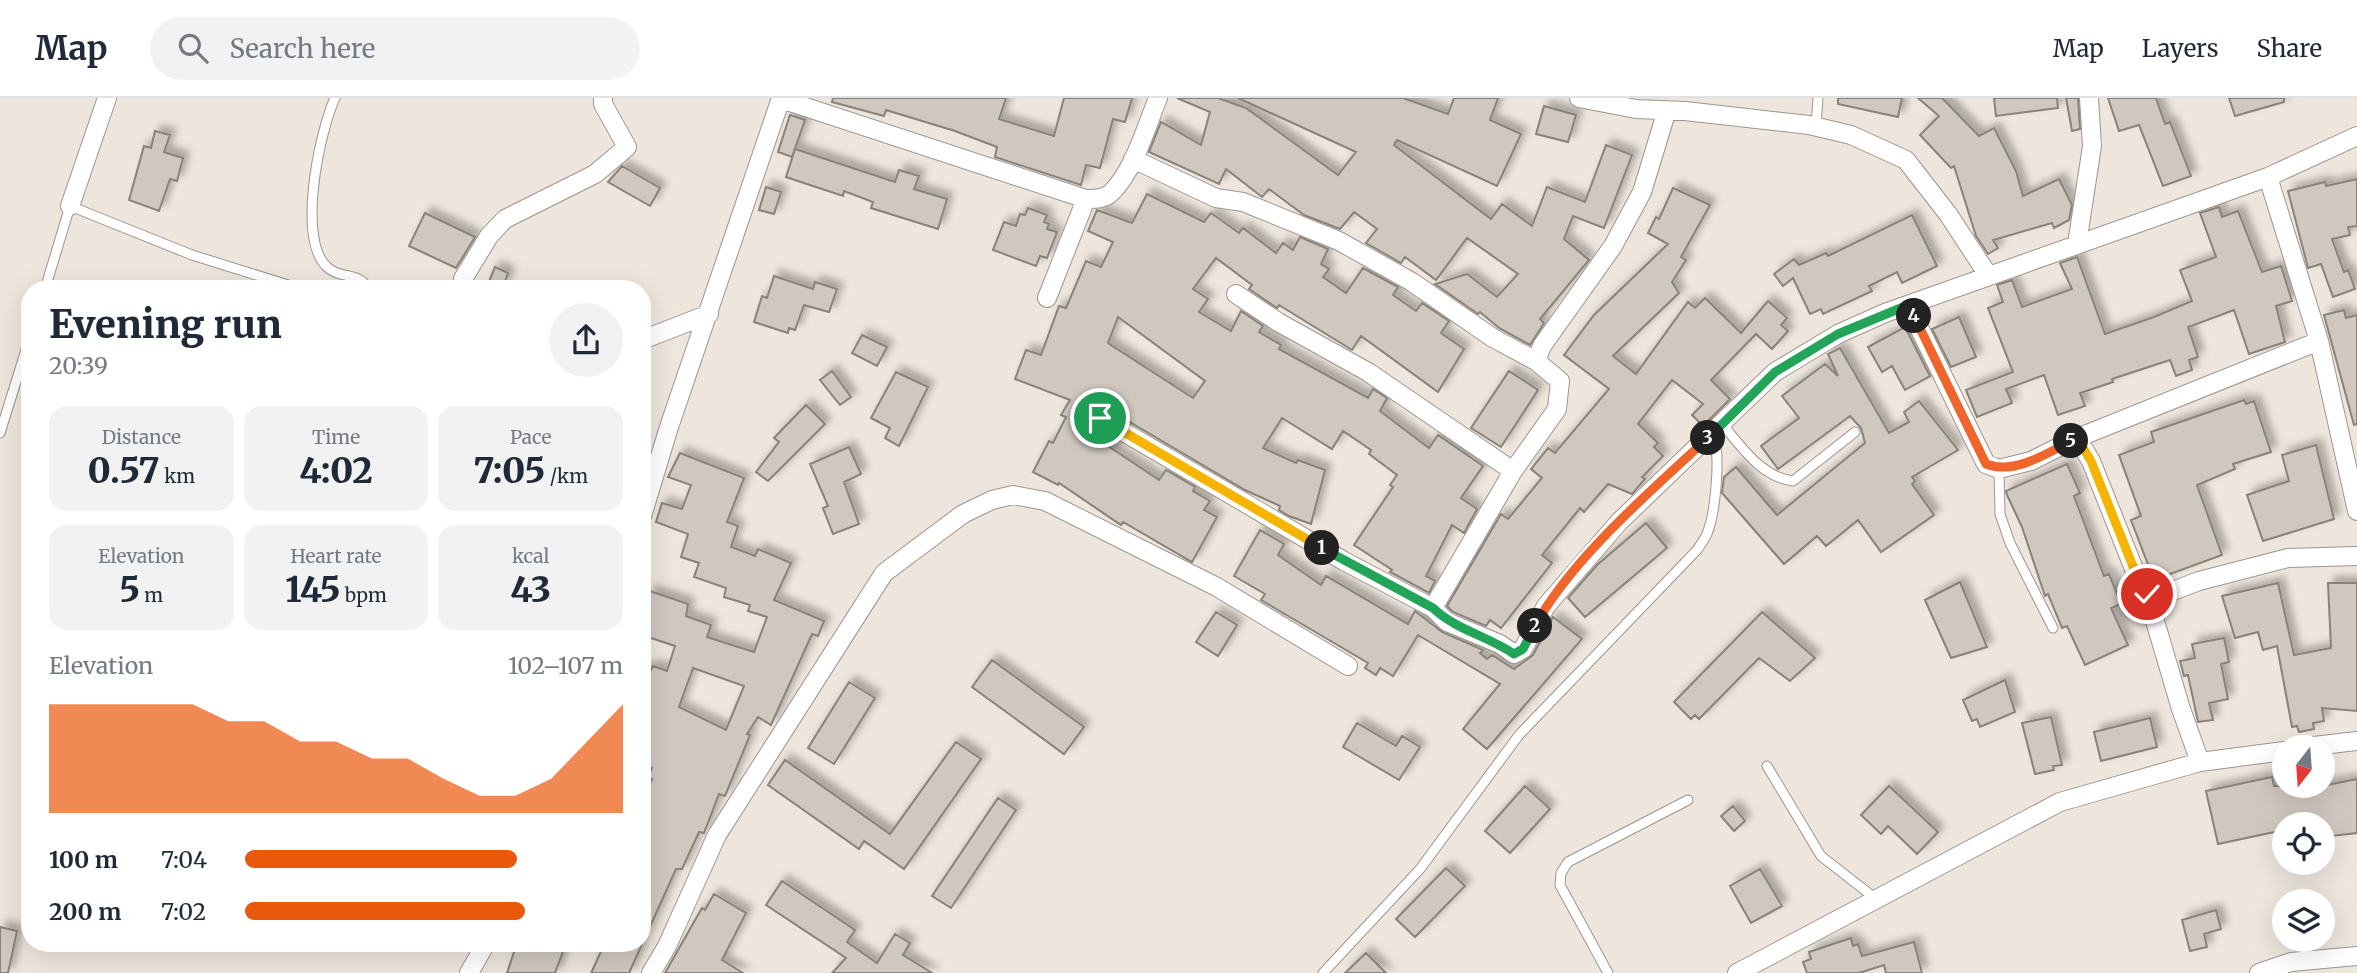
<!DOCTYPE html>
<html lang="en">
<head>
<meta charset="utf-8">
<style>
	:root { --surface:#fff; --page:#f2f2f3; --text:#1f2937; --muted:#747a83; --line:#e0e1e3; --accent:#ea580c }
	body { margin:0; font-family:Merriweather,serif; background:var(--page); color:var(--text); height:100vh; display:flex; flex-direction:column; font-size:26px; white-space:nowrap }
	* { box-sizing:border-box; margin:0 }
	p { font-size:23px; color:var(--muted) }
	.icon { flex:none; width:38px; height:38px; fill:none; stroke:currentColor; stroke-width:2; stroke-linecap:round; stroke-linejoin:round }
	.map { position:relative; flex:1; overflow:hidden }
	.panel { position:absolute; left:21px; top:182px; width:630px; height:672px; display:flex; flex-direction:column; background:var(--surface); border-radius:28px; box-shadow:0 7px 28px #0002 }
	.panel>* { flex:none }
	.needle { width:46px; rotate:197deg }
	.tools { position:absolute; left:2272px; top:637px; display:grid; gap:14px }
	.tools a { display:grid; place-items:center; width:63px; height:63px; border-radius:50%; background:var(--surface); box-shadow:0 7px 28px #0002; font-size:35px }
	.pin { position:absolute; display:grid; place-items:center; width:60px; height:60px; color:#fff; margin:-30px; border:4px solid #fff; border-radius:50%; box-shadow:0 2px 7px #0007 }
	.km { position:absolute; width:35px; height:35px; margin:-18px; border-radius:50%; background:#222; color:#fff; font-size:19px; line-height:35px; text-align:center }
	.round { display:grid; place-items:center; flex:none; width:74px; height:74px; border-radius:37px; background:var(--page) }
	.summary { display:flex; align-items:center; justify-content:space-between; height:119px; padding:0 28px }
	h1 { font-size:38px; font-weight:800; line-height:52px }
	.figures { display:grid; grid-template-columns:repeat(3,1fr); gap:10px; height:119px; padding:7px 28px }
	.figures div { display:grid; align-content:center; border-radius:18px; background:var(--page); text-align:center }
	.figures b { font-size:35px; font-weight:800 }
	.figures small { font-size:19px; font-weight:400 }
	.figures p { font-size:19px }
	.chart { height:196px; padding:14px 28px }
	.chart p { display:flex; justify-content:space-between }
	.chart svg { width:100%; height:126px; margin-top:7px; fill:var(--accent); opacity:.7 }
	ul { padding:0 28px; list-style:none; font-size:23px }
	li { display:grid; grid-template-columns:112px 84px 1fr; align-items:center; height:52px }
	li i { height:18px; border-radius:9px; background:var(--accent) }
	header { display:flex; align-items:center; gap:42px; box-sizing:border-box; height:98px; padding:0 35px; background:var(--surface); border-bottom:2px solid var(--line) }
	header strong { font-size:33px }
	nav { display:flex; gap:38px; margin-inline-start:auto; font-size:24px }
	.search { width:490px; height:63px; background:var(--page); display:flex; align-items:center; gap:18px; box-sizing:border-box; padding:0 24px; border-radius:38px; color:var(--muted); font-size:26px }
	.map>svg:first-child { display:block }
	.building { fill:#d0c8bf; stroke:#89827a; stroke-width:2; fill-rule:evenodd; filter:url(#shadow) }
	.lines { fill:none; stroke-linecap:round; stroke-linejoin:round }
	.service-casing { stroke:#9d958d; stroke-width:11 }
	.minor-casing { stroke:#9d958d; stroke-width:20 }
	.service { stroke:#fff; stroke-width:9 }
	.minor { stroke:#fff; stroke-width:18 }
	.split-1-casing { stroke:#fff; stroke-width:14 }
	.split-2-casing { stroke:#fff; stroke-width:14 }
	.split-3-casing { stroke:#fff; stroke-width:14 }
	.split-4-casing { stroke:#fff; stroke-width:14 }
	.split-5-casing { stroke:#fff; stroke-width:14 }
	.split-6-casing { stroke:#fff; stroke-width:14 }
	.split-1 { stroke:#f5b400; stroke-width:9 }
	.split-2 { stroke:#22a559; stroke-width:9 }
	.split-3 { stroke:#f0652b; stroke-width:9 }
	.split-4 { stroke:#22a559; stroke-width:9 }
	.split-5 { stroke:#f0652b; stroke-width:9 }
	.split-6 { stroke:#f5b400; stroke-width:9 }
</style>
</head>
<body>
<header>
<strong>Map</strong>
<div class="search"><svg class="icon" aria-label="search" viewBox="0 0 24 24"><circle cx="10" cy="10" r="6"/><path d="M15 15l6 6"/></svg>Search here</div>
<nav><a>Map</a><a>Layers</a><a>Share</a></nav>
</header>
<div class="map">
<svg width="2357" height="875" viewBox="0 0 2357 875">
	<defs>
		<filter id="shadow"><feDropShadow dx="6" dy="-6" stdDeviation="3.5" flood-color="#0004"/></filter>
	</defs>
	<rect width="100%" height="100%" fill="#eee6dd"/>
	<path class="building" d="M833,0H1006L999,21L1054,38L1064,0H1132L1125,24L1113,21L1100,70L1086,67L1081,87L995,59L997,49L955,33L886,12L884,18L832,4Z
		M1177,0H1218L1246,10L1338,77L1356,54L1238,0H1403L1448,16L1454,0H1498L1490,22L1521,36L1497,88L1397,42L1394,47L1491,121L1502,106L1532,128L1547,89L1585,104L1606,47L1632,57L1604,130L1573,118L1564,141L1589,162L1540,221L1544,225L1530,247L1499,230L1480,214L1478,216L1435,186L1467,176L1497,199L1518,176L1467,140L1436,182L1405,159L1401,165L1366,145L1377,131L1354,114L1340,131L1304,117L1269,91L1262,99L1226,71L1219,86L1149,54L1161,24L1201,47L1210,14Z
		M1838,0H1902L1898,19L1838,6Z
		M1918,0H1942L1979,38L1994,30L2016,73L2023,98L2059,81L2072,107L2069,122L2054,130L2052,125L1993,142L1998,150L1988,156L1976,138L1954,68L1951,70L1920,37L1939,18Z
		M1994,0H2057L2058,10L1996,18Z
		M2066,0H2078L2080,31L2072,33Z
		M2108,0H2156L2165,26L2170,24L2191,78L2163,88L2139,27L2119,33Z
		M2229,0H2284V4L2235,18Z
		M1544,8L1576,17L1568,44L1536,36Z
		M790,17L805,22L792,59L778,54Z
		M155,33L170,37L164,54L183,60L177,83L170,81L159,113L129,102L144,48L151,50Z
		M795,51L895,84L899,72L919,78L914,91L947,101L938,131L871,110L873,104L844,93L843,98L786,79Z
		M622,68L660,90L650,108L608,84Z
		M2357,81V128L2348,129L2350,137L2332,141L2344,174L2348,172L2355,191L2333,199L2321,166L2308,170L2288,93L2325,84L2326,88Z
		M766,89L781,94L774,116L759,112Z
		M1673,90L1710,107L1681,159L1686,162L1672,184L1679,195L1613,258L1636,276L1688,204L1695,210L1705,200L1741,235L1768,203L1787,220L1781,227L1788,233L1772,251L1756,236L1711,282L1730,301L1703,328L1692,317L1703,306L1672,282L1638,326L1658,345L1654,349L1663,358L1642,379L1645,381L1632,396L1608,386L1584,414L1580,410L1542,457L1552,465L1501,530L1490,522L1486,528L1453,514L1447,508L1501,416L1508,421L1542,380L1531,371L1548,350L1555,355L1609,291L1564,257L1594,217L1668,146L1648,135L1656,119L1659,121Z
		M1147,96L1204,124L1211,115L1239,135L1243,130L1276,155L1283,145L1293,152L1300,139L1328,151L1321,166L1329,171L1323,179L1346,195L1363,170L1398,189L1393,197L1416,213L1422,205L1449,223L1441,235L1464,251L1438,294L1361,238L1352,252L1279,207L1277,210L1249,191L1252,187L1216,160L1193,191L1208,201L1199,214L1231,233L1241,213L1263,228L1259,234L1281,247L1279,251L1368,300L1373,291L1387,300L1380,313L1429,350L1438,337L1483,368L1461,400L1477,411L1464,435L1452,427L1426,478L1435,483L1429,495L1390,474L1392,472L1354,447L1393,389L1390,387L1397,377L1369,356L1371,352L1343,333L1332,351L1282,320L1263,350L1296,365L1298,362L1325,372L1311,426L1289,418L1279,412L1280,408L1245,392L1106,310L1094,311L1089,321L1100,333L1096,340L1159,382L1166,372L1195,389L1193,393L1210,403L1204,412L1217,419L1192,464L1123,424L1121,427L1059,385L1058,387L1033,374L1049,343L1053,345L1066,319L1061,317L1070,302L1015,281L1026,252L1041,257L1059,208L1066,210L1086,163L1101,169L1113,144L1088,133L1097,112L1132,125ZM1118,219L1205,283L1193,300L1108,245Z
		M2219,109L2222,119L2238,113L2262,174L2281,168L2292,203L2276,208L2285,244L2249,256L2234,212L2188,229L2198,259L2189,262L2192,272L2176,278L2170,262L2112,281L2113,284L2080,295L2085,308L2058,317L2044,277L2006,291L2012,305L1977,319L1966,292L2013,274L1988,210L2003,204L1997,187L2012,182L2022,209L2072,191L2060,165L2077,159L2105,236L2154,219L2192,203L2180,172L2216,159L2200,115Z
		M1028,110L1047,117L1044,124L1049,126L1047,131L1057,134L1047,160L1040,158L1036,168L993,152L1004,124L1016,128L1020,116L1025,117Z
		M425,115L475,139L456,170L409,148Z
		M1912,117L1937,168L1902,185L1897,174L1869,188L1872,193L1823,216L1821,211L1810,216L1793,180L1783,188L1774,176L1794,161L1799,167L1826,155L1828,158Z
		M495,169L508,175L502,191L488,186Z
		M774,178L813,191L815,184L837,191L829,214L804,207L795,232L789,230L788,235L754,224L762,198L767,200Z
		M2344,212L2346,220L2357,217V326L2354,327L2324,217Z
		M1959,219L1976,259L1951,269L1932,231Z
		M1905,229L1930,278L1905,292L1892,268L1882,274L1868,249Z
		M862,237L887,249L877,268L852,255Z
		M1840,250L1889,335L1909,324L1904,314L1919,303L1958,352L1912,379L1915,383L1912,386L1934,417L1881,454L1858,422L1826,448L1817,438L1784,466L1722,395L1724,379L1736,369L1777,417L1865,345L1861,330L1850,318L1778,371L1761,348L1799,320L1782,298L1825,266L1838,278L1828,256Z
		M832,273L851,299L840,307L820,282Z
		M1509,273L1538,292L1501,349L1471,330Z
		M896,274L928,289L899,348L885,340L890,330L871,320Z
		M2244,302L2246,306L2254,303L2271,354L2233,366L2235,371L2197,387L2222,457L2154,482L2131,422L2141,418L2119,357L2154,344L2151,334Z
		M806,307L825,326L768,383L756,374L779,344L774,340Z
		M2316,347L2334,421L2263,443L2247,397L2289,383L2282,357Z
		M849,349L861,376L844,384L859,426L833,436L823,410L828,408L810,366Z
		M680,355L744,380L727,424L738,428L731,449L755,458L758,451L791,465L774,502L824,523L818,538L812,536L771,627L758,619L747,636L750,637L725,698L719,696L704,735L699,734L682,771H676L629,875H591L605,845H642V705L652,681L648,679L652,670L642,666V569L651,572L653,568L667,573L675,548L642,537V516L650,493L688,506L686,518L711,527L707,539L754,554L767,519L748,513L750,507L724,499L726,490L694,479L699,465L681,459L688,436L656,424L662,405L682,411L691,387L668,379ZM693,570L744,588L726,632L679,609Z
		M2067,366L2080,395L2074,398L2104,478L2109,476L2121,506L2111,510L2128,547L2085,567L2067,528L2062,530L2048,496L2045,498L2022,429L2007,397L2006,393Z
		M1646,425L1667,450L1585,519L1568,500L1597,467Z
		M1260,432L1284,446L1278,457L1321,487L1326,478L1408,526L1415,513L1442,534L1483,552L1480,555L1487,561L1492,557L1514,571L1533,557L1553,519L1582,541L1487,651L1463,631L1500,586L1418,537L1393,578L1380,570L1376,577L1365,570L1368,565L1261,502L1265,496L1234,478Z
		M1960,484L1987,549L1951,560L1925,502Z
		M2278,485L2294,557L2331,550L2328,485H2357V613L2322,610L2324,623L2313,625L2314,631L2299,634L2297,628L2292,629L2277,548L2263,552L2258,534L2235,540L2222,498Z
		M1216,514L1237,527L1218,558L1196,544Z
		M1762,514L1815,560L1790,583L1759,560L1699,621L1695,617L1691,621L1674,604Z
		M2224,540L2229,564L2221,566L2228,601L2209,605L2213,622L2198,624L2188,577L2184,578L2180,563L2195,560L2192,546Z
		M992,562L1084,629L1064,656L972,589Z
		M2005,582L2015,614L1980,629L1977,621L1972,623L1963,602Z
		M849,584L875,600L834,666L808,650Z
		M2051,619L2062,667L2053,668L2054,672L2035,676L2022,625Z
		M2150,620L2157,649L2101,663L2094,634Z
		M1357,625L1396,648L1402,638L1420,649L1399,682L1343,649Z
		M956,644L981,661L904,771L864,743L859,751L768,687L785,662L890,736Z
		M2272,679L2274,688H2322L2357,681V735L2322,739V726H2284V732L2218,746L2206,693Z
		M1525,688L1550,711L1510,755L1485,733Z
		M1889,688L1938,734L1917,756L1888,728L1881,736L1861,717Z
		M998,700L1016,712L951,810L932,798Z
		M1733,708L1745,723L1734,733L1721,718Z
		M1446,770L1465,788L1415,839L1396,821Z
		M1760,771L1782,808L1751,825L1730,788Z
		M782,783L855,832L847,844L877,865L895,836L910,845L903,857L932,875H832L846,860L766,807Z
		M714,796L746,815L722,862L743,875H665L702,810L705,812Z
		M2216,812L2221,831L2204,836L2207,849L2190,853L2182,822Z
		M0,829L17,833L8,875H0Z
		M1851,840L1853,848L1858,846L1862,858L1914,844L1922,875H1886L1884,867L1859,875H1807L1803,864L1811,861L1809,854Z
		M517,845H566L555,875H507Z
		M1366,855L1386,875H1345Z"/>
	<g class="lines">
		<defs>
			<path id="service" d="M335,0C320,32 294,149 331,172C345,181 358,174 369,191
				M1816,28L1818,0
				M45,191L70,108L192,157L301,191
				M1722,326C1742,349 1761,379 1793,383L1855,334
				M0,335L30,239
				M1999,371L2000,416L2010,445L2053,530
				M1767,668L1821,758L1876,801
				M1323,875L1420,771L1519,637L1697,452C1701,446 1706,440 1708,433C1715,414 1722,352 1712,336
				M1608,875L1560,787L1561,775L1568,764L1688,702"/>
			<path id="minor" d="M1579,0L1636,11L1685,13L1809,27L1851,37L1906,62L1948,116L1988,177
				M781,1L1086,101C1096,101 1105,101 1112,94C1135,70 1146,29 1158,0
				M1133,61L1216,100L1243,104L1339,143L1412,184L1493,240L1536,263L1560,283L1557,311L1513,373L1433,510
				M2268,79L2319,243L2357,413
				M70,108L107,0
				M2077,146L2092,48L2089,0
				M462,191L463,181L489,138L505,121L595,76L627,49L603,6V0
				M1236,196L1278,224L1368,274L1513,373
				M1047,200L1086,101
				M1908,207L1986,366L1999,371L2031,363L2077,340L2319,243
				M642,242L709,216
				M1536,263L1542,248L1613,148L1642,94L1667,12
				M1100,320L1344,463L1433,510L1447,524L1500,546L1514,556L1523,551L1546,508L1619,424L1775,274L1838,236L1885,215L2268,79L2357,38
				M2077,340L2091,363L2142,491L2147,496L2181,611L2200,664
				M642,418L669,329L781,0
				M2147,496L2160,498L2199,483L2288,460L2357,458
				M2305,649L2357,643
				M469,875L486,845
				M651,875L667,848L717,737L884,475L963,416L992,402L1013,397L1045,403L1217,489L1348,568
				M1737,875L2060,704L2200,664L2284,653
				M2259,875L2291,864L2357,858"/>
		</defs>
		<use href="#service" class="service-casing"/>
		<use href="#minor" class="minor-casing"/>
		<use href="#service" class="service"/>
		<use href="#minor" class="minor"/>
	</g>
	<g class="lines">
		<defs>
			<path id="split-1" d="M1100,320L1322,450"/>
			<path id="split-2" d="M1322,450L1433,510C1456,532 1488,538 1514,556L1523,551L1535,528"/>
			<path id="split-3" d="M1535,528C1571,461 1652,392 1708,340"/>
			<path id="split-4" d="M1708,340L1775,274L1838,236L1908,207L1914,218"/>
			<path id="split-5" d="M1914,218L1986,366C2014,377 2046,356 2071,343"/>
			<path id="split-6" d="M2071,343L2077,340L2091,363L2142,491L2147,496"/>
		</defs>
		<use href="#split-1" class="split-1-casing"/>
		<use href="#split-2" class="split-2-casing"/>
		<use href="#split-3" class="split-3-casing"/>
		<use href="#split-4" class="split-4-casing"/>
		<use href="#split-5" class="split-5-casing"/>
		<use href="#split-6" class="split-6-casing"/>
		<use href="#split-1" class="split-1"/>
		<use href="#split-2" class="split-2"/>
		<use href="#split-3" class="split-3"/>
		<use href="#split-4" class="split-4"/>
		<use href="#split-5" class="split-5"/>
		<use href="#split-6" class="split-6"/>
	</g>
</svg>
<div class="tools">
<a><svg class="needle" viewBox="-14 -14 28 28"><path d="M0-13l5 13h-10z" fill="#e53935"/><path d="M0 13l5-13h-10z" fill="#747a83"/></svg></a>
<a><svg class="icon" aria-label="locate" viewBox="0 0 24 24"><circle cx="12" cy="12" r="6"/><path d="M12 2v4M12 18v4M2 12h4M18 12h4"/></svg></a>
<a><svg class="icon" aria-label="layers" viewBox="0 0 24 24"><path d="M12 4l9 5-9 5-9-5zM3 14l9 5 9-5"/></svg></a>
</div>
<div class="pin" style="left:1100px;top:320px;background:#1e9e55"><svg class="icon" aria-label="arrive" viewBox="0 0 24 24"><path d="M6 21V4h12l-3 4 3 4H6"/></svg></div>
<div class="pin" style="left:2147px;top:496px;background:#d93025"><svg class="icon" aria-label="check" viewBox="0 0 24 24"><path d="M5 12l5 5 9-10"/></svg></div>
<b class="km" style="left:1322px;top:450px">1</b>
<b class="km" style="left:1535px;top:528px">2</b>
<b class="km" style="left:1708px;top:340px">3</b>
<b class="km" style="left:1914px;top:218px">4</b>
<b class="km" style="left:2071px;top:343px">5</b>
<section class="panel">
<div class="summary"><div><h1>Evening run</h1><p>20:39</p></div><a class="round"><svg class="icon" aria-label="share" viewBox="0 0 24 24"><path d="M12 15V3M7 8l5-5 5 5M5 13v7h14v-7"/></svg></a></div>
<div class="figures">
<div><p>Distance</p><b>0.57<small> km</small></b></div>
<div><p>Time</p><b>4:02</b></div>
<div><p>Pace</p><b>7:05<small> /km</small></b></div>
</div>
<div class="figures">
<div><p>Elevation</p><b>5<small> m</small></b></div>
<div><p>Heart rate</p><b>145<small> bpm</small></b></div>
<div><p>kcal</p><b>43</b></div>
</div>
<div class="chart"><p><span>Elevation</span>102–107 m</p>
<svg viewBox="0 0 160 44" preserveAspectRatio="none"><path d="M0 44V6L10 6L20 6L30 6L40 6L50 12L60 12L70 19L80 19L90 25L100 25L110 32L120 38L130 38L140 32L150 19L160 6V44z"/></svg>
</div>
<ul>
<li><b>100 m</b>7:04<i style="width:72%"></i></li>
<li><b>200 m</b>7:02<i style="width:74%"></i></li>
</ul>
</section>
</div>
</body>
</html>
